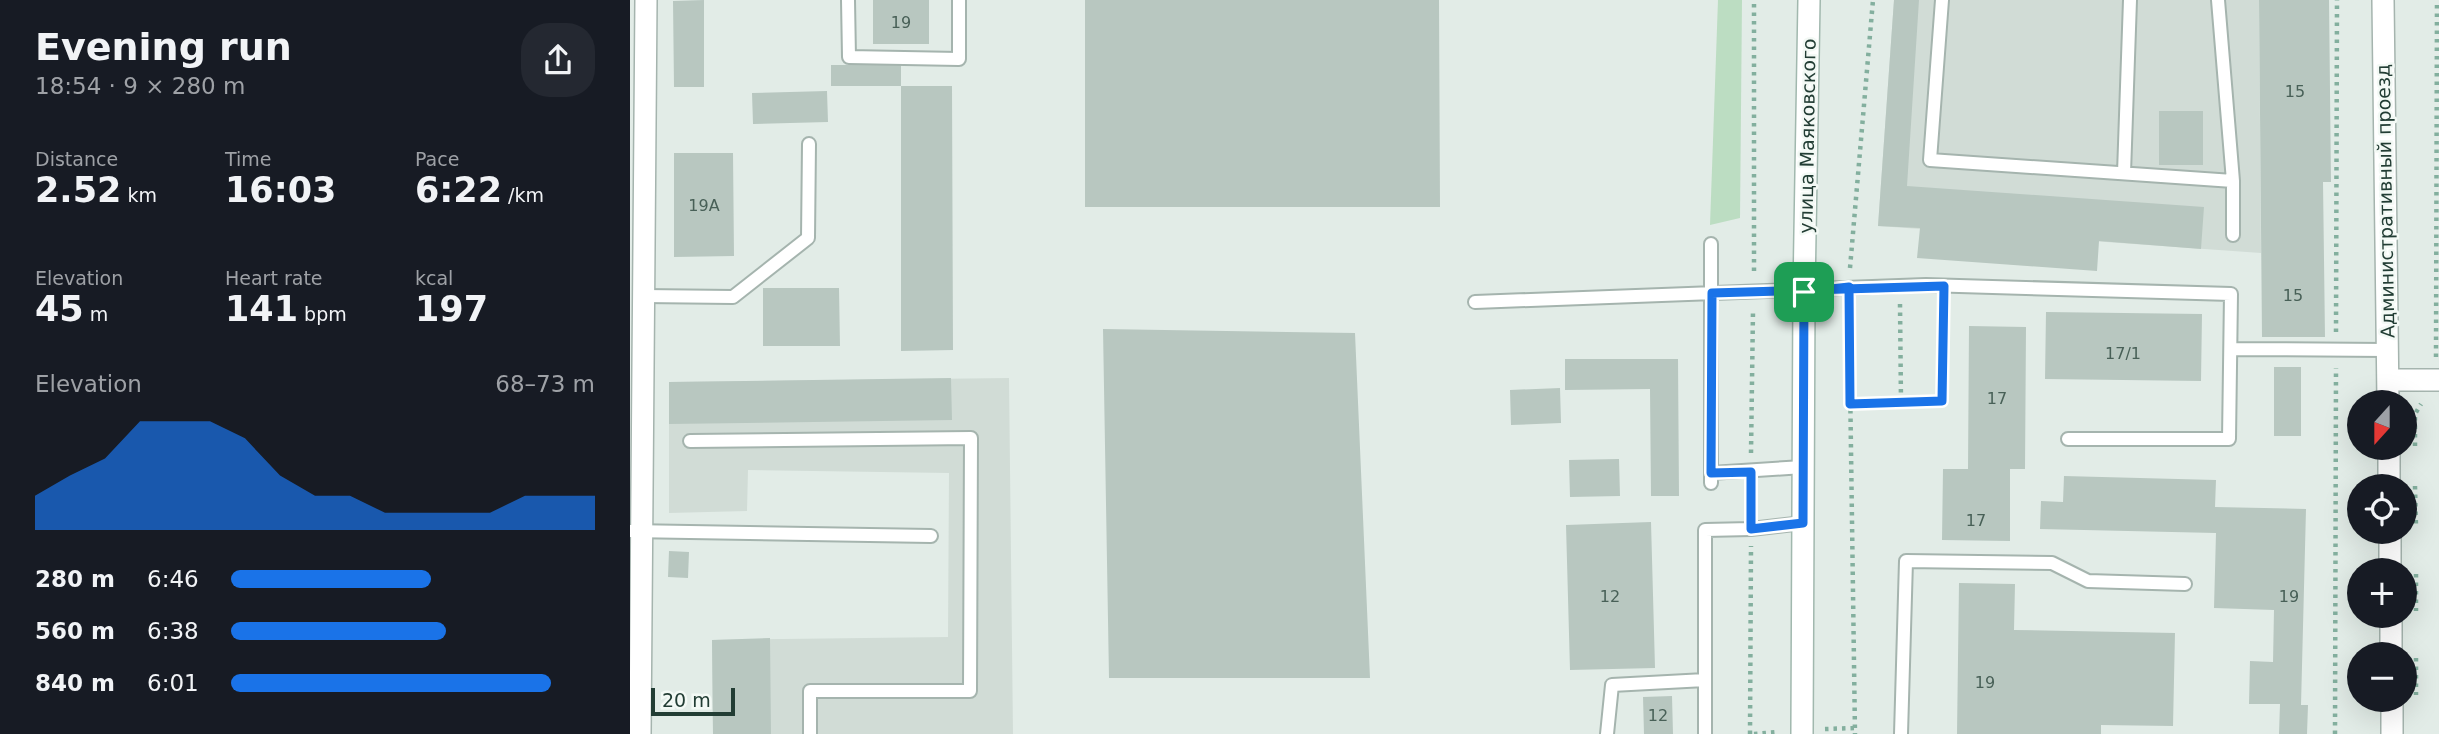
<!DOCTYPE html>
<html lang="en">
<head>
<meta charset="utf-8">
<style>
	:root { --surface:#171b24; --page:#242831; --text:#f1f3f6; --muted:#9ea1a6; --accent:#1a73e8 }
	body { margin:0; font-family:"DejaVu Sans",sans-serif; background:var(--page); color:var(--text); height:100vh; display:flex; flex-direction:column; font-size:26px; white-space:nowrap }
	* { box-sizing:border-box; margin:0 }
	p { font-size:23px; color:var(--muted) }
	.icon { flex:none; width:38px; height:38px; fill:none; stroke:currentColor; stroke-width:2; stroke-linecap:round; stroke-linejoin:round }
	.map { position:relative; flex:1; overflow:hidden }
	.sheet { display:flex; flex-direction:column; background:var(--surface); width:630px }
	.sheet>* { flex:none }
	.needle { width:46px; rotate:201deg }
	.buttons { position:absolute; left:1717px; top:390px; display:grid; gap:14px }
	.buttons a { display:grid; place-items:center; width:70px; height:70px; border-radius:50%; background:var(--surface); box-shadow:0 7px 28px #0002; font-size:35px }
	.scale { position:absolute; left:21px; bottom:18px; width:84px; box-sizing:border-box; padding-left:7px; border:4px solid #223d34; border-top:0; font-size:19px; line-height:24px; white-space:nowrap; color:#223d34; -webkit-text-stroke:5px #f3f9f5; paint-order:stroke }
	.pin { position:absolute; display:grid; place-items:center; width:60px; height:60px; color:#fff; margin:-30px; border-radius:14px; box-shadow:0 4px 10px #0006 }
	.round { display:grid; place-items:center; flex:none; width:74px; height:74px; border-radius:28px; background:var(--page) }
	.overview { display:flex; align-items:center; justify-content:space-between; height:119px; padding:0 35px }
	h1 { font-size:38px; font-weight:600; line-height:52px }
	.figures { display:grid; grid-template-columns:repeat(3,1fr); gap:10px; height:119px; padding:7px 35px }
	.figures div { display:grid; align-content:center }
	.figures b { font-size:35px; font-weight:600 }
	.figures small { font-size:19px; font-weight:400 }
	.figures p { font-size:19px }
	.chart { height:196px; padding:14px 35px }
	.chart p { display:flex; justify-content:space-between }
	.chart svg { width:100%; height:126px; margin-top:7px; fill:var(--accent); opacity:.7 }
	ul { padding:0 35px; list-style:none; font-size:23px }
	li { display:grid; grid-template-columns:112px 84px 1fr; align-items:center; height:52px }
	li i { height:18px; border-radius:9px; background:var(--accent) }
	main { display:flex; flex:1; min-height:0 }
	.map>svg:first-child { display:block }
	.built { fill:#d1dcd6 }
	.green { fill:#bcddc2 }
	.building { fill:#b8c7c0 }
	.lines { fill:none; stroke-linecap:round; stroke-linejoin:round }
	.lane-casing { stroke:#a5b4ae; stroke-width:16 }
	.street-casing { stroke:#a5b4ae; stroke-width:24 }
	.secondary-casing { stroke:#a1b8ae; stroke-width:24 }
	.path { stroke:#83af9e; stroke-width:4.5; stroke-dasharray:3.5 5; stroke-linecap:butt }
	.lane { stroke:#fff; stroke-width:12 }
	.street { stroke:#fff; stroke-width:21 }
	.secondary { stroke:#fff; stroke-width:21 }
	.route-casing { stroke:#fff; stroke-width:14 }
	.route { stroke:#1a73e8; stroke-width:9 }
	.labels { text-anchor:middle; stroke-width:5; stroke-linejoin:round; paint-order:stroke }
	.number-label { font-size:16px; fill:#486057 }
	.street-label { font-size:19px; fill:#223d34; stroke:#f3f9f5 }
</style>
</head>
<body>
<main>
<section class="sheet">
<div class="overview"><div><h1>Evening run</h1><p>18:54 · 9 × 280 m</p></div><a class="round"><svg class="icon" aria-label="share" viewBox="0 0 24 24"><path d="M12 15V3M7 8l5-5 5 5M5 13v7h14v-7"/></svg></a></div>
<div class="figures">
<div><p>Distance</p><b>2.52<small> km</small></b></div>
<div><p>Time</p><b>16:03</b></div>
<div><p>Pace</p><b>6:22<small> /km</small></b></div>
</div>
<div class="figures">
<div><p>Elevation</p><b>45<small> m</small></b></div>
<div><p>Heart rate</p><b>141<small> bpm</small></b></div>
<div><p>kcal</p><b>197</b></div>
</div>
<div class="chart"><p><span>Elevation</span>68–73 m</p>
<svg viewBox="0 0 160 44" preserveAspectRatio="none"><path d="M0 44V32L10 25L20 19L30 6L40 6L50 6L60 12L70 25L80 32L90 32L100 38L110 38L120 38L130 38L140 32L150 32L160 32V44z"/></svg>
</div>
<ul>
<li><b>280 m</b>6:46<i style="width:55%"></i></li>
<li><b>560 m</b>6:38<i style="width:59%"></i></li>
<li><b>840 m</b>6:01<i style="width:88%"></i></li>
</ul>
</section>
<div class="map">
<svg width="1809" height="734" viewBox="0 0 1809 734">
	<rect width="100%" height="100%" fill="#e2ece7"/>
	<path class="built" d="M1264,0H1629L1631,253L1248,226Z
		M379,378L383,734H83L82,640L318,637L319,473L118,470L117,511L39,513V382Z"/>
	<path class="green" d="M1088,0H1112L1110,218L1080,225Z"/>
	<path class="building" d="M74,0V87H44L43,1Z
		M243,0H299V44H243Z
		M455,0H809L810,207H455Z
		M1264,0H1289L1277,186L1574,207L1571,249L1469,241L1467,271L1287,258L1290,228L1248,226Z
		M1629,0H1699L1701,182H1693L1695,337H1632Z
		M201,65H271V86H201Z
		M271,86H322L323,350L271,351Z
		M197,91L198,122L123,124L122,93Z
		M1529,111H1573V165H1529Z
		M44,153H103L104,256L44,257Z
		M133,288H209L210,346H133Z
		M1416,312L1572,314L1571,381L1415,379Z
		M1339,326L1396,327L1395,469H1380V541L1312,540L1313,469H1338Z
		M473,329L725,333L740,678H479Z
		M935,359H1048L1049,496H1021L1020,389L935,390Z
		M1644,367H1671V436H1644Z
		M321,378L322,420L39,424V382Z
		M930,388L931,423L881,425L880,390Z
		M989,459L990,496L940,497L939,460Z
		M1434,476L1586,480L1585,507L1676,509L1671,705H1678L1677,734H1649L1650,704H1619L1620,661L1643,662L1644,610L1584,608L1586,533L1410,529L1411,501L1433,502Z
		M1021,522L1025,668L940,670L936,525Z
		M39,551L59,552L58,578L38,577Z
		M1329,583L1385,584L1384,630L1545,633L1543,726L1471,725V734H1327Z
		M140,638L141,734H83L82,640Z
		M1042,696L1043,734H1014L1013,697Z"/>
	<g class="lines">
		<defs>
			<path id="lane" d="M218,0L219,57L329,59V0
				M1312,0L1300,160L1603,181
				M1588,0L1603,181V235
				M1494,173L1500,0
				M1081,244V483
				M13,296L103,297L178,238L179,144
				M845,302L1296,285L1601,294L1599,439H1438
				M1601,349L1757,350
				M60,441L341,438L340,691H180V734
				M1081,473L1173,467
				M0,531L301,536
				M977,734L982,685L1075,680
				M1075,734V530L1121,529L1173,523
				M1271,734L1276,561L1422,563L1458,581L1555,584"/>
			<path id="street" d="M1753,0L1758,402
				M1758,380H1809
				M1759,448V486
				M1760,532V570
				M1761,616V654
				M1762,700V734
				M10,734L16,0"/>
			<path id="secondary" d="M1172,734L1174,292L1179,0"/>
		</defs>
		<use href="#lane" class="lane-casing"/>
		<use href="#street" class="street-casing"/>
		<use href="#secondary" class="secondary-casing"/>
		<path class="path" d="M1220,268L1243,0
			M1124,271V0
			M1270,304L1271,402
			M1219,308L1225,734
			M1706,332L1707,0
			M1806,357L1807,0
			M1220,404L1312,401L1313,304
			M1785,446V414L1791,404
			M1121,453L1123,311
			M1785,486L1786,527
			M1121,509V490
			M1786,574V611
			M1786,658V695
			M1195,729L1225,728
			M1120,734L1121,546
			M1124,734L1148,732
			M1705,734L1706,368"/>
		<use href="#lane" class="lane"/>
		<use href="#street" class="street"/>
		<use href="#secondary" class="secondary"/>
	</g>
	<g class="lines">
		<defs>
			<path id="route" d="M1174,292L1173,523L1121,529V472L1081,473L1082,293L1314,286L1312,401L1220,404L1219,287L1174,292"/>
		</defs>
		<use href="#route" class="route-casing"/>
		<use href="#route" class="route"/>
	</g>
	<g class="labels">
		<g class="number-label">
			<text x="271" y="28">19</text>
			<text x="1665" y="97">15</text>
			<text x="74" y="211">19А</text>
			<text x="1663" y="301">15</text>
			<text x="1493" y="359">17/1</text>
			<text x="1367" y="404">17</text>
			<text x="1346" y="526">17</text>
			<text x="980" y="602">12</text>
			<text x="1659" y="602">19</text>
			<text x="1355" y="688">19</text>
			<text x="1028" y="721">12</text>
		</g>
		<g class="street-label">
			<text transform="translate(1177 136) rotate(-89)" y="7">улица Маяковского</text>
			<text transform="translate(1755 201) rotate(-91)" y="7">Административный проезд</text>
		</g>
	</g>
</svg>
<div class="buttons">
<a><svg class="needle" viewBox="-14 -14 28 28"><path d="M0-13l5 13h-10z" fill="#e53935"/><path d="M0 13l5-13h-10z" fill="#9ea1a6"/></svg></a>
<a><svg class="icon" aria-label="locate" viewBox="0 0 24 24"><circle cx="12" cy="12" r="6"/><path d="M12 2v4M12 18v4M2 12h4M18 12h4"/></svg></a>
<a>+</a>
<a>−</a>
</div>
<div class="scale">20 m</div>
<div class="pin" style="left:1174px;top:292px;background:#1e9e55"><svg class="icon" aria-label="arrive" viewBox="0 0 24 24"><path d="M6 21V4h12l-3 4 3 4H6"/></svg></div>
</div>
</main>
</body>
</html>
